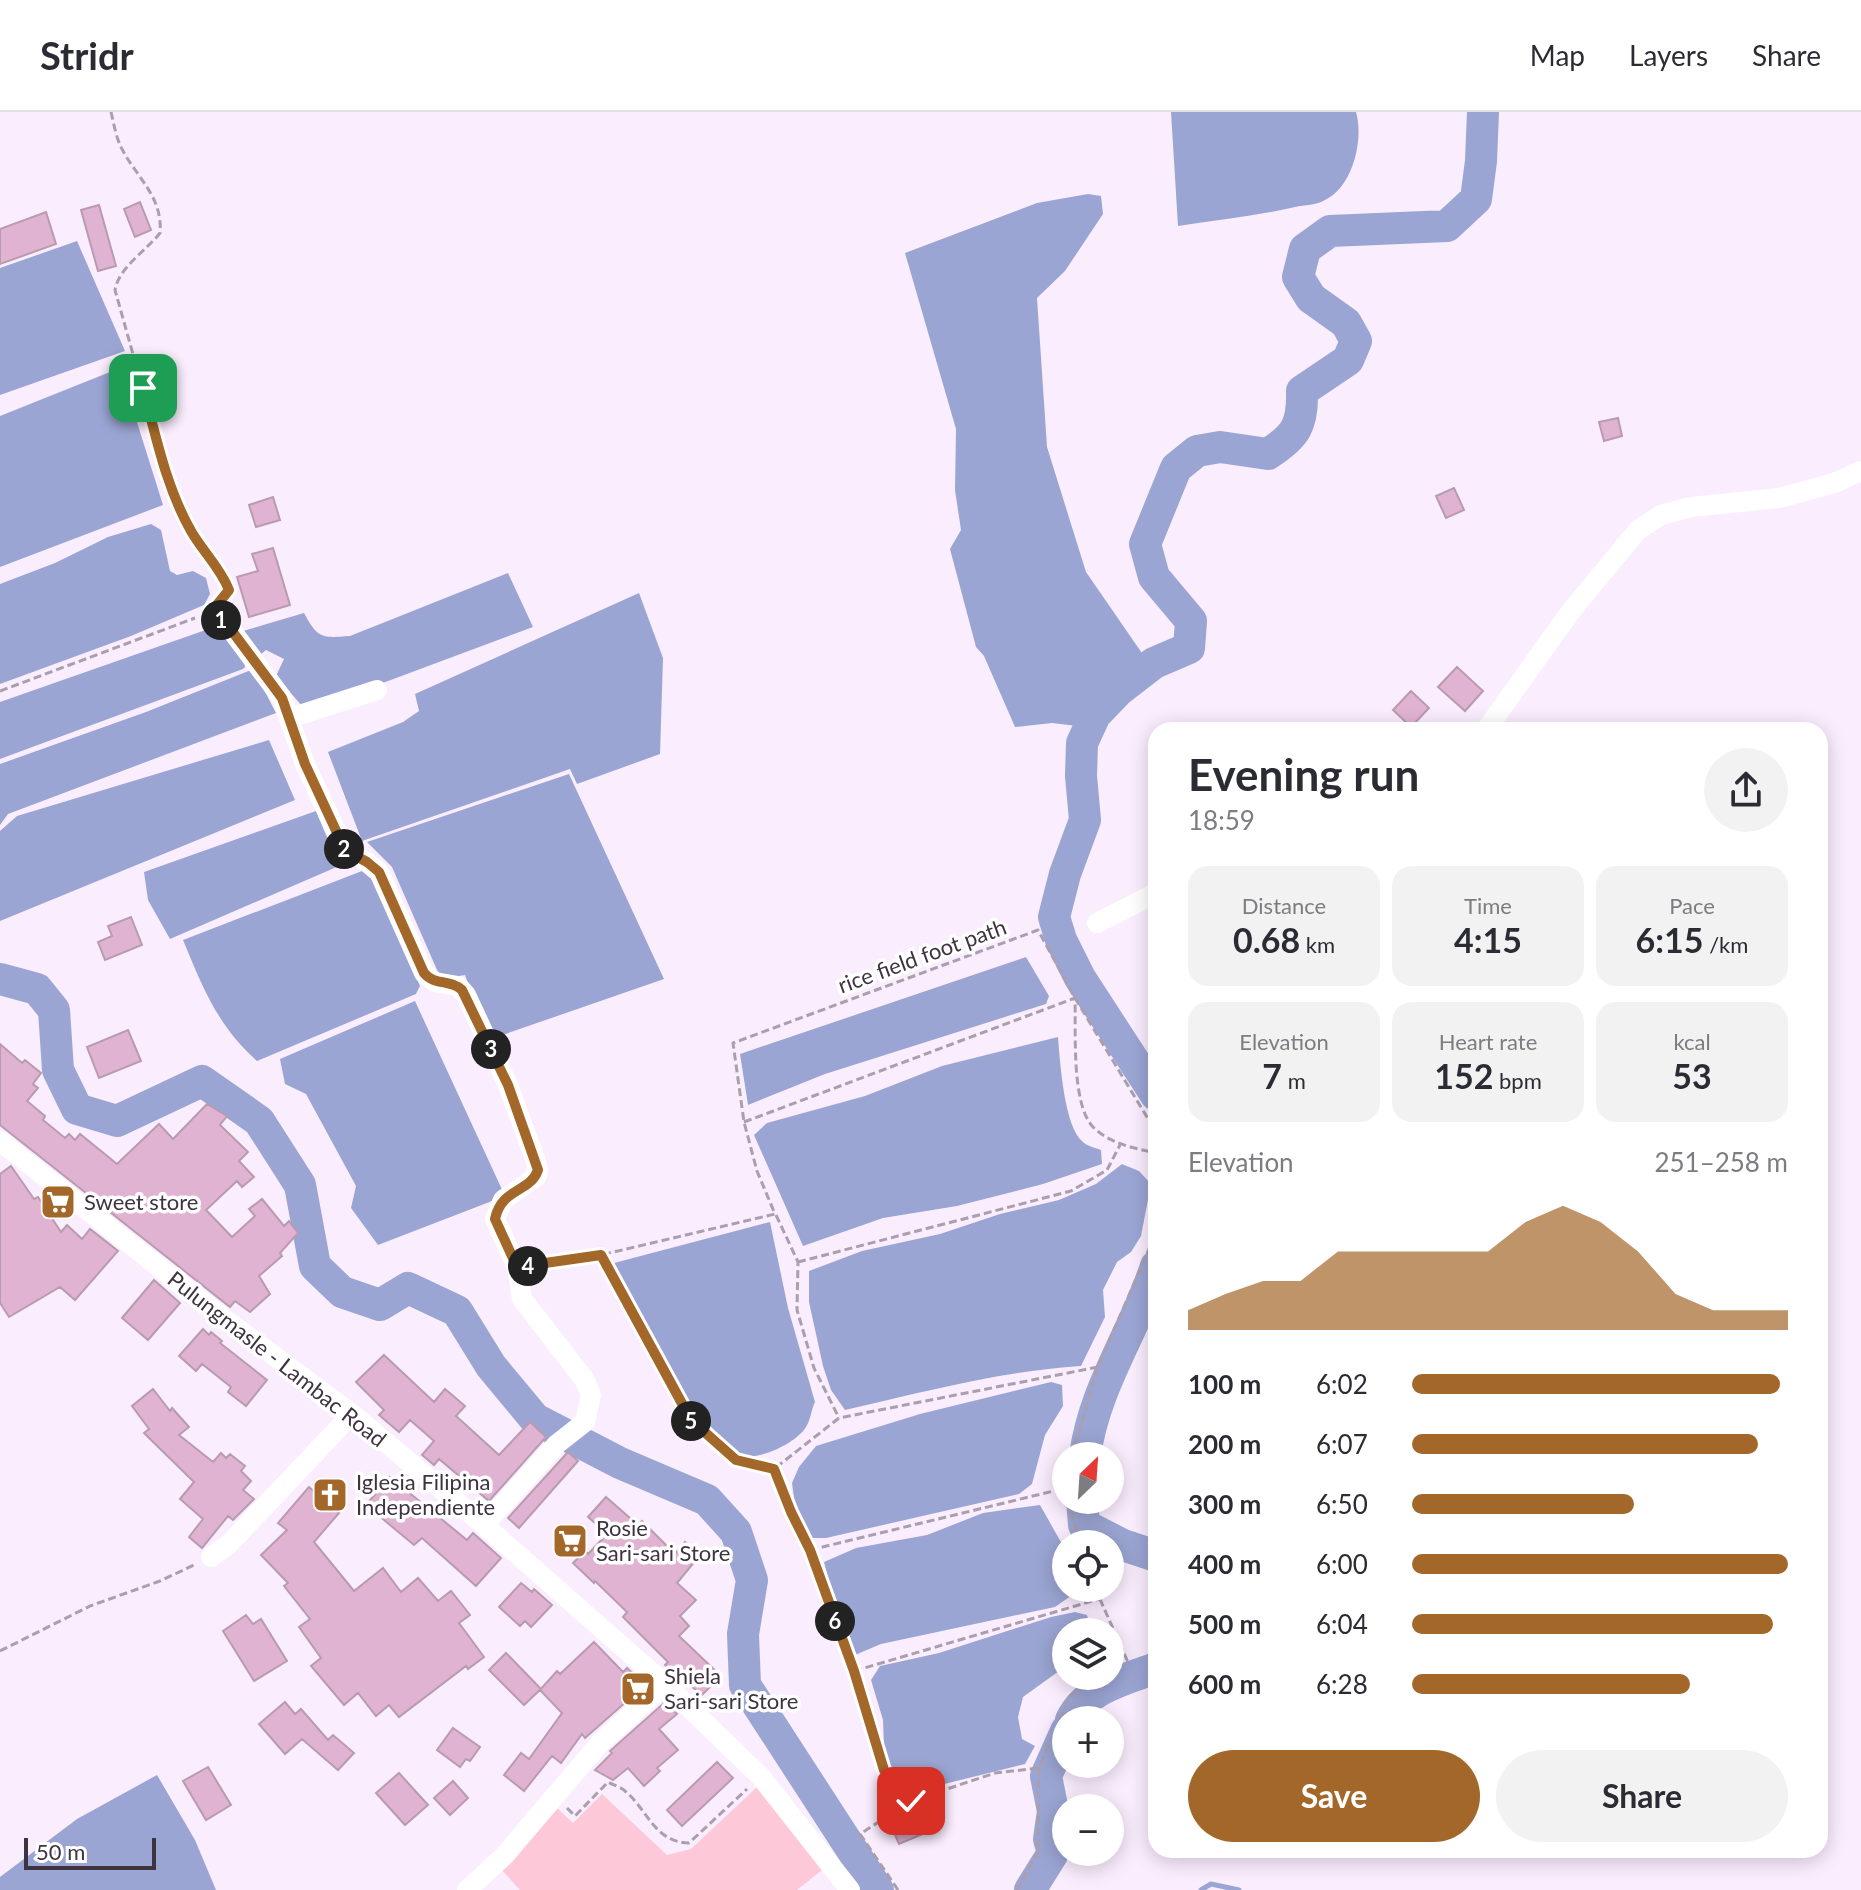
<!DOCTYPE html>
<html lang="en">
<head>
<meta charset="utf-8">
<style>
	:root { --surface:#fff; --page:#f2f2f3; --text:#2b2b33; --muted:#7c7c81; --line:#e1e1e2; --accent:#a36729 }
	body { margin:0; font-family:Lato,sans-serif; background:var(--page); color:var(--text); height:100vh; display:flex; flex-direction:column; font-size:30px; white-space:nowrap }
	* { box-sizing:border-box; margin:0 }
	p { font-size:26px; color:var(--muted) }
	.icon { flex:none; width:44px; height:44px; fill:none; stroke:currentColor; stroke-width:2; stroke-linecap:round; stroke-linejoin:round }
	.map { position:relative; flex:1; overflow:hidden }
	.details { position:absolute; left:1148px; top:610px; width:680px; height:1136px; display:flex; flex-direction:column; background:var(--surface); border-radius:24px; box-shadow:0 4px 20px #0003 }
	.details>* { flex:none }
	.needle { width:52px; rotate:25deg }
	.buttons { position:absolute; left:1052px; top:1330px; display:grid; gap:16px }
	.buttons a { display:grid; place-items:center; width:72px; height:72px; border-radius:50%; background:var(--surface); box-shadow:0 4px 20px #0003; font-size:40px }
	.scale { position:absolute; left:24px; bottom:20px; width:132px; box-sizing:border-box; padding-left:8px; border:4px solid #3d3440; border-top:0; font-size:22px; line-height:28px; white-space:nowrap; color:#3d3440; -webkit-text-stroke:6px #fff; paint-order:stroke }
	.pin { position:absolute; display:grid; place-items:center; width:68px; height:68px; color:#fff; margin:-34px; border-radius:16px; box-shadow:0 4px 12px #0006 }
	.km { position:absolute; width:40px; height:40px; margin:-20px; border-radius:50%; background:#222; color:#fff; font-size:22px; line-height:40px; text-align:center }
	.round { display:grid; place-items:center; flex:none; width:84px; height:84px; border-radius:42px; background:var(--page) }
	.headline { display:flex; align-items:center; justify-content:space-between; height:136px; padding:0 40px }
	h1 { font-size:44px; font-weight:700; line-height:60px }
	.stats { display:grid; grid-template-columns:repeat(3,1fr); gap:12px; height:136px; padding:8px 40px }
	.stats div { display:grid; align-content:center; border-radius:20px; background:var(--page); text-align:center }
	.stats b { font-size:34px; font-weight:700 }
	.stats small { font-size:22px; font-weight:400 }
	.stats p { font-size:22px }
	.chart { height:224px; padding:16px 40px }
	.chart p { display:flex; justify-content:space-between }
	.chart svg { width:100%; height:144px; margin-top:8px; fill:var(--accent); opacity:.7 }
	.action { display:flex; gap:16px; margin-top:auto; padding:16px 40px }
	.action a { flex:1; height:92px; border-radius:48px; background:var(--accent); color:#fff; font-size:32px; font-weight:700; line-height:92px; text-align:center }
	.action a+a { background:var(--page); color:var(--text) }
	ul { padding:0 40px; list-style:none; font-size:26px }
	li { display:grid; grid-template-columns:128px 96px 1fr; align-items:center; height:60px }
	li i { height:20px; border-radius:10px; background:var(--accent) }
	header { display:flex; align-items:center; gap:48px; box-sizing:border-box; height:112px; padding:0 40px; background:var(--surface); border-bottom:2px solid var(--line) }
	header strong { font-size:38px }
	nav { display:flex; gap:44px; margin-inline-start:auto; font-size:28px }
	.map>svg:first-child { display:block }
	.green { fill:#fdc9d8 }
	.water { fill:#9ba5d3 }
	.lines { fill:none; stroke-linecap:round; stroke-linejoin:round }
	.stream { stroke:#9ba5d3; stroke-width:5 }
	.river { stroke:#9ba5d3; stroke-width:32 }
	.building { fill:#e1b3d2; stroke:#b99baf; stroke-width:2 }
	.path { stroke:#aa9fad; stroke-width:3; stroke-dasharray:8 4; stroke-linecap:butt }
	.minor { stroke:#fff; stroke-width:20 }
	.route-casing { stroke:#fff; stroke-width:16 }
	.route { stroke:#a36729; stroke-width:10 }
	.labels { text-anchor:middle; stroke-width:7; stroke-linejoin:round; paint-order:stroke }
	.street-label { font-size:22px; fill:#3d3440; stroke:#fff }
	.poi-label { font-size:22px; fill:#3d3440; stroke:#fff; text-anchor:start }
</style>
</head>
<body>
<header>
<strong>Stridr</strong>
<nav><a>Map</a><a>Layers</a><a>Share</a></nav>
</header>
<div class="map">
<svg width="1861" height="1778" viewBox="0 0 1861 1778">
	<rect width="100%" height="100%" fill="#faedfe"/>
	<path class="green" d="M757,1675L826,1755L797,1778H520L500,1756L555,1694L573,1711L602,1682L667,1743L691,1737Z"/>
	<path class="water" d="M1171,0H1356C1364,27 1353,75 1325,88C1317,93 1304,93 1295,95C1256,104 1217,108 1178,114Z
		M1088,82L1101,84L1103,102L1065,159L1037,186L1047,335L1086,460L1146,547L1097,586L1077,614L1052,611L1015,615L984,544L976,535L950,437L961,418L955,378L956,317L905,141L1037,91Z
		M77,129L125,239L0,283V156Z
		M120,256L163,393L0,455V304Z
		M151,412L161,418L170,459L177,463L193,459L206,466L210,482L204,493L131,524L0,572V472L55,451L108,425Z
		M508,461L533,515L364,578L302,594L276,564L284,547L266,538L260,543L243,519L304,501C318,527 322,526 350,524Z
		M639,481L663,546L660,642L577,672L570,657L362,729L328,640L403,610L419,599L415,582Z
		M217,514L244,545L245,555L243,557L0,647V590Z
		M251,558L258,566L276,601L8,702L0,713V652L146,600Z
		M269,628L295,688L0,809V719L17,704Z
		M569,662L664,867L488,928L465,863L441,867L392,755L367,730Z
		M316,699L339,754L170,827L148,788L144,760Z
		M362,759L376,771L420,874L416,882L257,949C217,913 203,876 183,828Z
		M1026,845L1049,884L1046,892L825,962L748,993L740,942Z
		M415,889L505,1084L378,1133L351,1096L356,1074L306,982L285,972L280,947Z
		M1058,925C1060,949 1064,1015 1083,1030C1087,1034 1096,1036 1101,1038L1102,1052L1043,1072L957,1094L883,1106L803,1134L754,1023L767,1011L865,984L942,954Z
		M1122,1052L1139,1059L1151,1072L1141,1124L1131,1140L1117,1150L1103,1178L1105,1205L1081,1254C1001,1259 923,1280 845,1298L831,1278L823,1254L809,1190V1159L862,1139L940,1122L1000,1102L1059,1088L1096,1072Z
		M770,1110L788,1196L815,1290C811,1298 811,1307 806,1315C795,1332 761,1347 741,1345L693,1303L614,1151Z
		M1051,1270L1062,1273L1063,1294L1045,1323L1032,1372L1019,1382L826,1426H812L795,1394L792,1371L799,1355L816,1334L920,1302Z
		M1040,1393L1066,1439V1476H1077L1078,1479L1055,1495L881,1532L855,1543L836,1497L824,1450L856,1436L927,1423L983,1401Z
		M1075,1500L1087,1503L1092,1520H1066V1554L1023,1585L1018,1605L1022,1627L1035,1634L1025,1652L912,1680L893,1661L884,1636L883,1608L871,1568L880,1554L939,1541L1051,1505Z
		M157,1663L195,1728L216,1778H0V1765L77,1707Z"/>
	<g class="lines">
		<path class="stream" d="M1201,1778L1211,1772L1239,1778"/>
		<path class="river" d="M0,867L37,877L54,898L58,958L77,997L117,1009L202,969L259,1009L300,1073L315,1154L342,1180L380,1193L408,1176L457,1199L491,1254L535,1307L620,1351L707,1388L736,1420L752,1468L743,1522L745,1573L878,1778
			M1156,983L1080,866L1061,828L1054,805L1065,762L1085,708L1081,664L1082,631L1095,603L1119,578L1154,551L1189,536L1191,509L1154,465L1145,432L1176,356L1197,339L1220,335L1268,342C1296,324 1303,313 1302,279L1348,248L1356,229L1346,211L1311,186L1298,165L1305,137L1330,119L1447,114L1476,87L1481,49L1483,0
			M1085,1344C1094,1275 1135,1219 1156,1154
			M1082,1388L1084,1413L1123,1433L1156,1444
			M1071,1608C1086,1576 1126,1567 1156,1556
			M1030,1778L1053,1741L1049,1727L1053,1699L1046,1664L1066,1619"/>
	</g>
	<path class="building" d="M140,90L151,118L135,125L124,97Z
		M99,93L116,154L98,159L81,98Z
		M46,100L56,132L0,152V117Z
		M1618,306L1622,324L1604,329L1599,310Z
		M1454,376L1464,398L1446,406L1436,384Z
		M273,385L280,408L256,415L249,393Z
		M273,436L290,493L249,505L237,465L258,459L252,442Z
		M1457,555L1483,579L1465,599L1438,575Z
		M1411,579L1429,596L1411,615L1393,598Z
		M131,805L142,833L105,848L98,830L112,824L108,814Z
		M128,918L141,949L99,966L87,935Z
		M0,932L22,951L25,948L41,961L33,972L38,976L27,989L45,1004L43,1008L65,1026L69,1022L75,1028L80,1022L117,1052L159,1012L173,1027L207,992L227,1004L220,1013L248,1040L239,1049L254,1065L242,1075L237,1069L206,1098L232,1125L255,1104L249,1097L262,1087L284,1114L289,1109L298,1121L280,1141L282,1144L259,1164L270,1182L250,1200L235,1189L230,1195L0,1013Z
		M11,1054L34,1087L38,1085L61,1120L67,1113L82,1127L90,1117L118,1139L75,1188L60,1175L9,1205L0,1191V1062Z
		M154,1168L180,1191L148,1228L122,1206Z
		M203,1217L209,1223L211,1220L222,1229L220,1231L267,1268L246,1294L228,1280L231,1275L202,1252L196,1259L179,1244Z
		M384,1243L434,1290L445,1277L465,1294L456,1304L499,1343L530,1310L546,1325L489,1389L439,1347L434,1353L422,1343L434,1329L410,1308L399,1320L379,1303L384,1298L356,1270Z
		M153,1277L170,1299L172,1296L189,1315L179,1323L213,1350L221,1341L226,1346L230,1342L245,1354L241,1359L251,1369L243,1378L254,1387L233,1408L228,1404L202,1436L189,1425L203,1407L180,1387L194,1370L144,1321L149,1317L132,1294Z
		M568,1340L578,1349L519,1416L508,1406Z
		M390,1365L467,1428L473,1421L501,1446L476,1474L422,1426L414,1433L366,1393Z
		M309,1375L339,1401L314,1430L354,1479L383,1456L401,1480L418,1466L438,1489L451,1479L470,1503L459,1511L484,1545L468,1557L466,1554L399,1605L389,1593L376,1604L358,1581L344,1593L311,1554L321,1546L299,1515L310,1507L284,1474L288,1471L261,1443L287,1418L278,1411Z
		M606,1385L638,1413L642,1409L675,1442L685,1430L700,1443L677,1471L696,1488L680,1504L689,1514L679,1524L721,1564L702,1583L665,1553L668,1550L623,1505L627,1500L595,1469L594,1471L573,1451L585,1439L588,1442L607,1422L588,1405Z
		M521,1471L532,1480L534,1477L552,1493L531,1515L525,1509L520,1514L499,1495Z
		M246,1503L253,1512L261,1507L287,1549L254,1569L223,1519Z
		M594,1530L623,1560L627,1556L645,1573L585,1626L582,1622L561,1651L552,1644L524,1679L504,1663L521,1641L529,1647L562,1601L540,1578L557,1559L560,1562Z
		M506,1541L541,1577L524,1593L489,1558Z
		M285,1590L295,1602L301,1597L328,1628L333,1623L354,1641L338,1658L302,1627L285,1642L259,1612Z
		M665,1590L677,1602L659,1617L678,1638L657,1656L660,1659L644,1674L628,1656L613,1668L595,1658L612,1641L610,1639Z
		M453,1616L480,1635L470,1649L466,1647L460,1655L437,1638Z
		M717,1650L733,1666L682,1714L667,1698Z
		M208,1655L231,1693L206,1708L183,1669Z
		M399,1661L428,1693L405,1713L376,1681Z
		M453,1669L468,1686L450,1703L434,1686Z
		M927,1693L937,1716L899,1732L889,1709Z"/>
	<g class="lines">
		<path class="path" d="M111,0C114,12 116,26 122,37C137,66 163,85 160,121C146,139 119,155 115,178L170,374L192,421L221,461L229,478L224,487
			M0,579L195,506
			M744,1010L1075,886C1076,918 1071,992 1093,1015C1110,1032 1134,1036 1156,1041
			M776,1103L798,1150L797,1198L814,1256L839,1306
			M798,1150L1071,1079L1107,1058L1120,1033
			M534,1153L601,1143
			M1098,1255L839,1306L774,1357L736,1348L691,1308L601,1143L775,1102L757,1059L744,1010L733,931L1038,818L1075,886L1156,1020
			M1072,1344L1098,1255L1149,1137L1156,1107
			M774,1357L791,1400L810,1438L854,1559L884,1658L911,1689
			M1071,1388L1070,1397L1081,1432
			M810,1438L1066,1376
			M1095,1476L1127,1548L1110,1559
			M0,1539L90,1494L160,1469L194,1453
			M854,1559L1099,1487
			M567,1696L575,1704L608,1670C613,1673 621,1675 625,1679C648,1698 654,1730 689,1731L747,1677
			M898,1778L860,1722L911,1689L995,1661L1039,1656
			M1017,1778L1038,1740L1039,1656L1070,1584L1102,1564"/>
		<path class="minor" d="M212,499L232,519L282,586L305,652L345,738L367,750L379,760L424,861L435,870L458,874L466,883L508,973L535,1047L538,1058L537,1064L503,1088L495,1107L517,1155L522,1187L584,1267L591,1283L585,1310L557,1332L484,1413
			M290,606L377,578
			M1486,618L1571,499L1638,418L1661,403L1691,395L1779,386L1834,371L1861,359
			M1097,811L1156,781
			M0,1029L222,1205L352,1302L484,1413L665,1572L761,1665L850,1778
			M211,1445L228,1433L352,1302
			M467,1778L504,1744L601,1630L665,1572"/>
	</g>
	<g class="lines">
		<defs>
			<path id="route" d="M143,276C156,324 166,375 191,419C203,440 220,455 229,478L212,499L232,519L282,586L305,652L345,738L367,750L379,760L424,861C435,874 450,867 462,878L508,973L538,1058C530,1081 502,1075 495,1107L517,1155L601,1143L691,1308L736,1348L774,1357L791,1400L810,1438L854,1559L884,1658L911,1689"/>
		</defs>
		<use href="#route" class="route-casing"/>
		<use href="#route" class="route"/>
	</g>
	<defs>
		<symbol id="supermarket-square" viewBox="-11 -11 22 22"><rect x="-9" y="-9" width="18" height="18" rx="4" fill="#a36729" stroke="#fff"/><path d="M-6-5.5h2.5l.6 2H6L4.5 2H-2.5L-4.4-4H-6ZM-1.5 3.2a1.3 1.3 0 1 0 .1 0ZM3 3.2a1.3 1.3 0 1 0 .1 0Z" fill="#fff"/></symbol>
		<symbol id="church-square" viewBox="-11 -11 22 22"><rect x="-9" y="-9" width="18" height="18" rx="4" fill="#a36729" stroke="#fff"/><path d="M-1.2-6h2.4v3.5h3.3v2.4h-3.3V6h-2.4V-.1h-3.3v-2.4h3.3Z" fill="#fff"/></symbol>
	</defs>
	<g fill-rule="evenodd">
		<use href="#supermarket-square" x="38" y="1070" width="40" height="40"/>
		<use href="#church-square" x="310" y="1363" width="40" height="40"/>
		<use href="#supermarket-square" x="550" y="1409" width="40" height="40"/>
		<use href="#supermarket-square" x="618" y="1557" width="40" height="40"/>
	</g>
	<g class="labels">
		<g class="street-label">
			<text transform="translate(922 844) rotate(-20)" y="8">rice field foot path</text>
			<text transform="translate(277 1247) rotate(38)" y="8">Pulungmasle - Lambac Road</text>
		</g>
		<g class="poi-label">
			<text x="84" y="1098">Sweet store</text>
			<text x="356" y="1378">Iglesia Filipina<tspan x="356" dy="25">Independiente</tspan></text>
			<text x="596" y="1424">Rosie<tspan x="596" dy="25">Sari-sari Store</tspan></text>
			<text x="664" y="1572">Shiela<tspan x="664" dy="25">Sari-sari Store</tspan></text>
		</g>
	</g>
</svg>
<div class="buttons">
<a><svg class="needle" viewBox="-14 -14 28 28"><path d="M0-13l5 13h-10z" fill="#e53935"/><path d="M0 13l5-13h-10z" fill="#7c7c81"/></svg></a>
<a><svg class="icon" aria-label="locate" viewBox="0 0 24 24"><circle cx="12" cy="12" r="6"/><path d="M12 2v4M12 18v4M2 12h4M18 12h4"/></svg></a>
<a><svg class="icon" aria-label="layers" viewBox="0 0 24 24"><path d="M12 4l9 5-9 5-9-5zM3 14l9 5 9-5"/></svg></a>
<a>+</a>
<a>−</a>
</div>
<div class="scale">50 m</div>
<div class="pin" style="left:143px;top:276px;background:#1e9e55"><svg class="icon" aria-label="arrive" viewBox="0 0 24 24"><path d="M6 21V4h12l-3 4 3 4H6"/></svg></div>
<div class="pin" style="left:911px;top:1689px;background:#d93025"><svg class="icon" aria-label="check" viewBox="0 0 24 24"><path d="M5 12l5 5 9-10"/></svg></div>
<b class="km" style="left:221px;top:508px">1</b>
<b class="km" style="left:344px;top:737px">2</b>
<b class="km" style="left:491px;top:937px">3</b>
<b class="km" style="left:528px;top:1154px">4</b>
<b class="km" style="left:691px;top:1309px">5</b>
<b class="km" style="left:835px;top:1509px">6</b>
<section class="details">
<div class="headline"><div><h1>Evening run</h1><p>18:59</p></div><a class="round"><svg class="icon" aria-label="share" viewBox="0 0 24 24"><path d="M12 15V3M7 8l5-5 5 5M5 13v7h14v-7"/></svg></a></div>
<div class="stats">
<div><p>Distance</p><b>0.68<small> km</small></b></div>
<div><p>Time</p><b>4:15</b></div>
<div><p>Pace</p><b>6:15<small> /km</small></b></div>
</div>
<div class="stats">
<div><p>Elevation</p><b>7<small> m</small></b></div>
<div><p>Heart rate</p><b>152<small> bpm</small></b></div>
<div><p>kcal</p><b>53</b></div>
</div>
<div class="chart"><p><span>Elevation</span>251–258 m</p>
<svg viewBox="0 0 160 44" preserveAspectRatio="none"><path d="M0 44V38L10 33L20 29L30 29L40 20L50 20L60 20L70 20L80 20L90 11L100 6L110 11L120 20L130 33L140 38L150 38L160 38V44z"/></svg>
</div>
<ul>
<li><b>100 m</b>6:02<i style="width:98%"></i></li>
<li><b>200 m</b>6:07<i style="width:92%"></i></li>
<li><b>300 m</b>6:50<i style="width:59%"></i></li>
<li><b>400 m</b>6:00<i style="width:100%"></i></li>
<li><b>500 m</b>6:04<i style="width:96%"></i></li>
<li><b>600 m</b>6:28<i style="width:74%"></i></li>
</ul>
<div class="action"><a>Save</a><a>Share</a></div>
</section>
</div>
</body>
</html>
